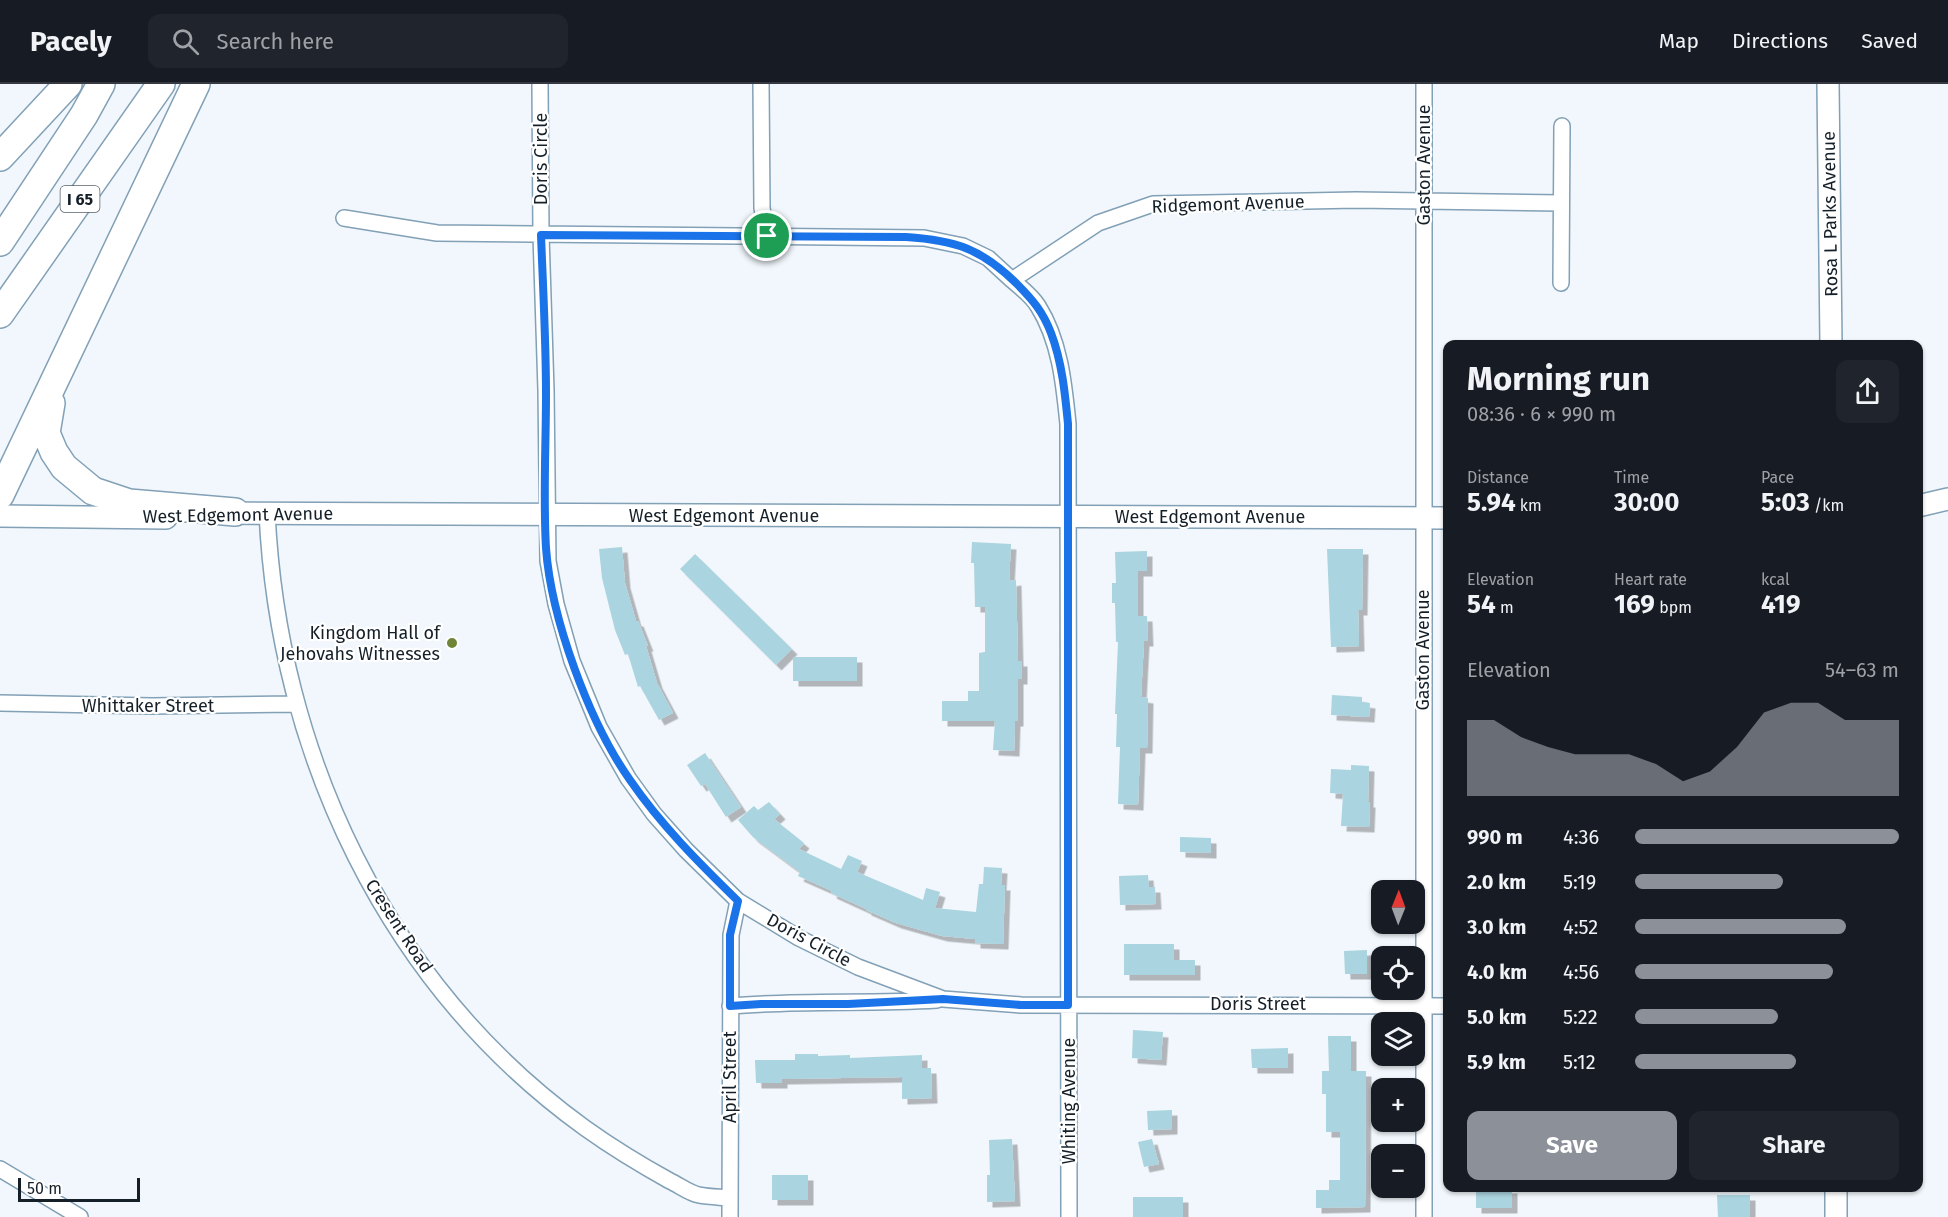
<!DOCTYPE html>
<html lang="en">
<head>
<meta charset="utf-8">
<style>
	:root { --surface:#171b24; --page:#20242c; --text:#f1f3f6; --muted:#9ea1a6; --line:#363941; --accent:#8c9099 }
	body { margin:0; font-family:"Fira Sans",sans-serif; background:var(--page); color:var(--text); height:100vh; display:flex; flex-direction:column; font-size:22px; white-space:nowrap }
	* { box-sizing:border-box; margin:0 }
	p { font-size:20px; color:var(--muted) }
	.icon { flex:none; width:33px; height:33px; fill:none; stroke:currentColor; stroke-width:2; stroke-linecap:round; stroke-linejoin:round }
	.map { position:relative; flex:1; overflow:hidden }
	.drawer { position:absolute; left:1443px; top:256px; width:480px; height:852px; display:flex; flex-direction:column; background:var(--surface); border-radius:12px; box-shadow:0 2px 4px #0004 }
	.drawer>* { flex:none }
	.needle { width:39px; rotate:1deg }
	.controls { position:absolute; left:1371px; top:796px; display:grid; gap:12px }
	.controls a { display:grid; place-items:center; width:54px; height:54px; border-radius:12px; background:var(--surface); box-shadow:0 2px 4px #0004; font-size:30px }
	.scale { position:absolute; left:18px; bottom:15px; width:122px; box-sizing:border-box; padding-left:6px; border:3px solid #141f28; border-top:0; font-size:16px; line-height:21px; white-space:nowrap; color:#141f28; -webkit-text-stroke:4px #fff; paint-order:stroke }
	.pin { position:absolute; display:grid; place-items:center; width:51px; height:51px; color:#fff; margin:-26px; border:3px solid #fff; border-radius:50%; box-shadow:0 2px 6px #0007 }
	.round { display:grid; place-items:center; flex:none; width:63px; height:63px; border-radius:12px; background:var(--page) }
	.headline { display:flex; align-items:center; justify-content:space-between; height:102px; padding:0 24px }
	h1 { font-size:33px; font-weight:700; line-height:45px }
	.stats { display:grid; grid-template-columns:repeat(3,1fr); gap:9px; height:102px; padding:6px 24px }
	.stats div { display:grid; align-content:center }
	.stats b { font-size:26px; font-weight:700 }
	.stats small { font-size:16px; font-weight:400 }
	.stats p { font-size:16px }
	.chart { height:168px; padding:12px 24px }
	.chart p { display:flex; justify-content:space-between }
	.chart svg { width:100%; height:108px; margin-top:6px; fill:var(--accent); opacity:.7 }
	.action { display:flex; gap:12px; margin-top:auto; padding:12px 24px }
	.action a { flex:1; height:69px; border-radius:12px; background:var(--accent); color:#fff; font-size:24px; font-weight:700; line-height:69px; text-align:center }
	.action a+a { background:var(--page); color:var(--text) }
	ul { padding:0 24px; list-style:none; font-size:20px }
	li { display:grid; grid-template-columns:96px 72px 1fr; align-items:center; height:45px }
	li i { height:15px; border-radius:8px; background:var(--accent) }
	header { display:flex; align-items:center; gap:36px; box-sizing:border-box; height:84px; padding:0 30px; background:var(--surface); border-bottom:2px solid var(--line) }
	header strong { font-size:28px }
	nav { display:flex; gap:33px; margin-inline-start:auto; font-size:21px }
	.search { width:420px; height:54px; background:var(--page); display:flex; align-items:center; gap:15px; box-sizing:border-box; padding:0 21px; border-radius:12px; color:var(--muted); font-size:22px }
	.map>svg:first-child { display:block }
	.building { fill:#aad4df; filter:url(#shadow) }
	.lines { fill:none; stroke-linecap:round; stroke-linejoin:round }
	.street-casing { stroke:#82a0b6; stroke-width:18 }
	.secondary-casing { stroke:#82a0b6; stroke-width:24 }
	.highway-casing { stroke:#82a0b6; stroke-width:30 }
	.street { stroke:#fff; stroke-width:15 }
	.secondary { stroke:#fff; stroke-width:21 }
	.highway { stroke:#fff; stroke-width:27 }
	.route-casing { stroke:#fff; stroke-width:12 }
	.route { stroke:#1a73e8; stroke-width:8 }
	.poi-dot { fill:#708537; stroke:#fff; stroke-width:2 }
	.labels { text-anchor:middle; stroke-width:4.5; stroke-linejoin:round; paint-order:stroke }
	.shield { fill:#fff; stroke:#5a6268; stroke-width:1.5 }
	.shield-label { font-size:16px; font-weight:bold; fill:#141f28 }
	.street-label { font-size:18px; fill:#141f28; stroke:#fff }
	.poi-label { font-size:18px; fill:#141f28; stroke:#fff; text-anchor:end }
</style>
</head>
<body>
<header>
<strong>Pacely</strong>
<div class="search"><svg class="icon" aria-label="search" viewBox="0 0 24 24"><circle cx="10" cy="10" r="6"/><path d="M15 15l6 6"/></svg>Search here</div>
<nav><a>Map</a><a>Directions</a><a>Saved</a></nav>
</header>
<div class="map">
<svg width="1948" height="1133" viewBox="0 0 1948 1133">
	<defs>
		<filter id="shadow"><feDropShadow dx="5.5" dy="5.5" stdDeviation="0" flood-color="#0004"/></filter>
	</defs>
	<rect width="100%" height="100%" fill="#f1f7fc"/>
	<path class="building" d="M972,458L1011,460L1009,497L1016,496L1018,577H1022V595H1018V637H1015L1014,667L993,666L995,637H942V617H968V607H979V569L985,568V523H975L974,479H971Z
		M622,463L625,499L636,537H638L648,562H646L657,599L673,629L659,636L640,602L638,603L628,570L625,571L615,546L602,494L599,465Z
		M1327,465H1363L1362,526H1358L1359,562L1331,563Z
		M1147,467V487H1138V532H1147L1148,557H1144L1141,613L1148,614L1147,664H1140L1138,721L1118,720L1120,663H1116L1117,630H1115L1118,558H1116L1115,519H1112V499H1116L1115,468Z
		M695,470L792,565L776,581L680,485Z
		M793,573H857V597H793Z
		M1332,611L1362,613V618L1370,619L1369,633L1331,631Z
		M705,669L741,723L726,733L705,700L701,702L687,681Z
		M1351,681L1369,682L1368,718H1370L1369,743L1341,742L1343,710L1330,709L1331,685L1351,686Z
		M769,718L780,730L774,735L804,759L799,765L841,785L848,771L862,777L857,788L923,816L926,804L940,808L935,824L976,828L979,800H983L984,783L1002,784L1001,801H1005L1003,860L975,859V855L942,852L896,839L866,826V825L831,809L832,807L798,792L800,788L753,753L738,736L754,722L758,726Z
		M1180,753L1211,754V769L1180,768Z
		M1148,791L1149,803H1155L1156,820L1120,821L1119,792Z
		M1124,860H1174V876H1195V891H1124Z
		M1367,866V890H1345L1344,867Z
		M1133,946L1163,948L1161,976L1132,974Z
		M1328,952H1351V987H1366L1365,1123L1316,1124V1106H1329V1096H1340V1048H1326V1010H1322V987H1329Z
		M1288,964V984H1252L1251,965Z
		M795,970H818V972L850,971V974L922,971V984H931L932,1014L902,1015V993L782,995V999H756L755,976H795Z
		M1172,1026V1045L1148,1046L1147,1027Z
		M1012,1055L1015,1117L987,1118V1091H990L989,1056Z
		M1152,1055L1159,1080L1144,1083L1138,1058Z
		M772,1091H808V1116H772Z
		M1476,1104H1512V1124H1476Z
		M1717,1111H1750V1133H1718Z
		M1133,1113H1183V1133H1133Z"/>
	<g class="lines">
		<defs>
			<path id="street" d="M540,0L541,151L546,306L548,477L556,520L572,577L599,643L628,694L654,730L686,766L738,817L799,854L858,883L943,915L1021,921L1448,922
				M761,0L762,124L767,152
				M344,134L437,149L924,154L963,162L988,174L1012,196L1098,139L1153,120L1356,116L1561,119
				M1012,196C1021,204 1032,212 1038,222C1060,257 1064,300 1068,340L1069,1133
				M1561,199L1562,42
				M267,428C278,670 387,901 585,1044C613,1064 641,1081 670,1097C679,1101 689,1109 699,1111C709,1113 720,1113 730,1114
				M0,619L152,622L296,620
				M730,922C799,916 868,920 937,916
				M0,1085L80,1133
				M730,1133L731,851L738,817
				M1424,1133V0"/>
			<path id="secondary" d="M1828,0L1831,261
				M1918,422L1948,415
				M221,429L1448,434
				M0,432L166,434
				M1836,1104V1133"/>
			<path id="highway" d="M0,73L68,0
				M0,158L84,31L101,0
				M0,230L161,0
				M51,319L46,349L54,368L64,383L93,407L129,419L235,428
				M0,411L196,0"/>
		</defs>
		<use href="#street" class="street-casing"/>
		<use href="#secondary" class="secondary-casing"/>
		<use href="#highway" class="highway-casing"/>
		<use href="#street" class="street"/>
		<use href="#secondary" class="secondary"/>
		<use href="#highway" class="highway"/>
	</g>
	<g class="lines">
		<defs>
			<path id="route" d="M541,151L906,153C955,156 982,165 1017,200C1033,216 1043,228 1051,249C1062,278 1065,309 1068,340V921H1021L943,915L848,920H761L730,922V851L738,817C699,779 661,741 630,696C589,638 551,534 546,464C543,413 546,361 546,310C546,257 543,204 541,151Z"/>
		</defs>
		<use href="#route" class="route-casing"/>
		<use href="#route" class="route"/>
	</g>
	<circle class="poi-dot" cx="452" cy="559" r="6"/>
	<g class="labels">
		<rect class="shield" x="60.5" y="102" width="39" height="26" rx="4.5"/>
		<g class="shield-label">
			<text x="80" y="121">I 65</text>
		</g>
		<g class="street-label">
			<text transform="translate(541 75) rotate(-90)" y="6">Doris Circle</text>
			<text transform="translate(1424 81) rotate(-90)" y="6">Gaston Avenue</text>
			<text transform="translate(1228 120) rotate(-2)" y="6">Ridgemont Avenue</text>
			<text transform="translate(1830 130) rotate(-91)" y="6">Rosa L Parks Avenue</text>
			<text transform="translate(238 431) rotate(-1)" y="6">West Edgemont Avenue</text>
			<text x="724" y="438">West Edgemont Avenue</text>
			<text x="1210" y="439">West Edgemont Avenue</text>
			<text transform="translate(1423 566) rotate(-90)" y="6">Gaston Avenue</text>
			<text x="148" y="628">Whittaker Street</text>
			<text transform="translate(399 842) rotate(57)" y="6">Cresent Road</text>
			<text transform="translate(809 856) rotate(28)" y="6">Doris Circle</text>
			<text x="1258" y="926">Doris Street</text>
			<text transform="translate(730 993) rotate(-90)" y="6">April Street</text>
			<text transform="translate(1069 1017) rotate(-90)" y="6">Whiting Avenue</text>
		</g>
		<g class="poi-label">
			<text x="440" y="555">Kingdom Hall of<tspan x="440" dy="21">Jehovahs Witnesses</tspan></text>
		</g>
	</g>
</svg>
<div class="controls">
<a><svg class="needle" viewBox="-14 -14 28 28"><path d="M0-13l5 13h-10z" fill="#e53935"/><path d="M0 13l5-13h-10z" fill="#9ea1a6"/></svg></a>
<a><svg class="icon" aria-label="locate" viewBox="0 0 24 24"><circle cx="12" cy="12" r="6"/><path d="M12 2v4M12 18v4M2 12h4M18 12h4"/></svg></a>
<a><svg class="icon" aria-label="layers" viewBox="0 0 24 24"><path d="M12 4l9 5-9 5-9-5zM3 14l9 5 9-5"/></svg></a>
<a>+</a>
<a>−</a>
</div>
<div class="scale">50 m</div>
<div class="pin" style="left:767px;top:152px;background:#1e9e55"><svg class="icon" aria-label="arrive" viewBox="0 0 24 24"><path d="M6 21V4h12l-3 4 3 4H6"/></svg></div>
<section class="drawer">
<div class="headline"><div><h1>Morning run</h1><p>08:36 · 6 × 990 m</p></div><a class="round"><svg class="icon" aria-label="share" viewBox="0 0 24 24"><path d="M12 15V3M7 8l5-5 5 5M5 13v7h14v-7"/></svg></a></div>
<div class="stats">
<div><p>Distance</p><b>5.94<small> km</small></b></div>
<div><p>Time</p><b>30:00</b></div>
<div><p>Pace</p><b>5:03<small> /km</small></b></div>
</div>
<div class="stats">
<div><p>Elevation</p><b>54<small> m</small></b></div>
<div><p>Heart rate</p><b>169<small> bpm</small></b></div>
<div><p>kcal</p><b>419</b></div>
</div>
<div class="chart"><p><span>Elevation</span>54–63 m</p>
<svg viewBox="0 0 160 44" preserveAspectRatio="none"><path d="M0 44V13L10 13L20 20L30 24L40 27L50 27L60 27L70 31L80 38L90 34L100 24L110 10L120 6L130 6L140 13L150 13L160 13V44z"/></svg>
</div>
<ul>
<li><b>990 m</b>4:36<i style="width:100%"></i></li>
<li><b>2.0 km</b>5:19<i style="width:56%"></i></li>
<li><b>3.0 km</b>4:52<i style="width:80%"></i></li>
<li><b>4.0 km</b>4:56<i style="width:75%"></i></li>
<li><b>5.0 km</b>5:22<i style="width:54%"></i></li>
<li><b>5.9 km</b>5:12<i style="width:61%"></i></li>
</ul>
<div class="action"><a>Save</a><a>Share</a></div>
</section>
</div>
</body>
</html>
